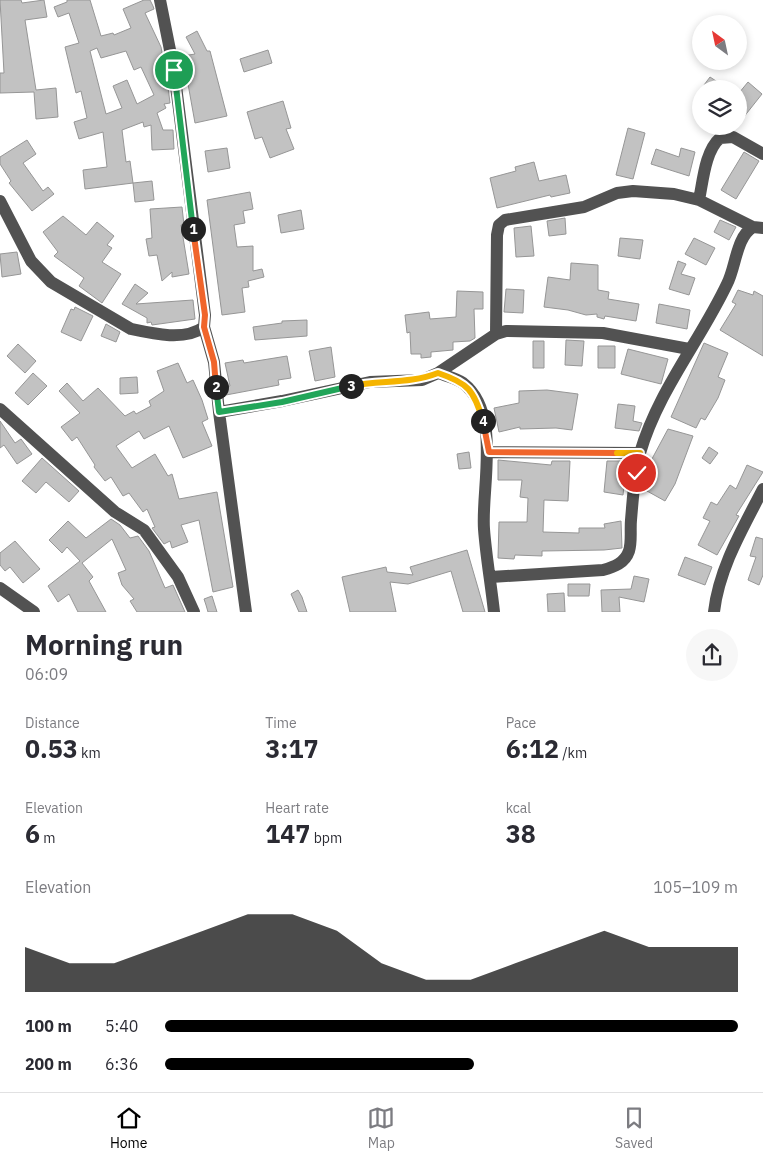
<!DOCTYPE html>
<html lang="en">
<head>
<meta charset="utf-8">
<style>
	:root { --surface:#fff; --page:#f7f7f7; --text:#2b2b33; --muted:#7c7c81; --line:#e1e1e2; --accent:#000 }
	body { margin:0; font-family:"IBM Plex Sans",sans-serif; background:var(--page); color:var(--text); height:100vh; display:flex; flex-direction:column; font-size:19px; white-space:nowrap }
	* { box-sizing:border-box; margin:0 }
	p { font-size:16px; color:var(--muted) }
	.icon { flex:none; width:28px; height:28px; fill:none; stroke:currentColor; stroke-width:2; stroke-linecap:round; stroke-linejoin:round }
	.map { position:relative; height:612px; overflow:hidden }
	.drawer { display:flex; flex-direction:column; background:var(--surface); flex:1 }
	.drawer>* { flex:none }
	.needle { width:32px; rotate:327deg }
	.buttons { position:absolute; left:692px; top:15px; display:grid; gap:10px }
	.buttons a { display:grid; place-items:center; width:55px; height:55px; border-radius:50%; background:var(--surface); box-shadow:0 2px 8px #0003; font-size:25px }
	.pin { position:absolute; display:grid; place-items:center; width:42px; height:42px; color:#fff; margin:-21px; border:2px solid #fff; border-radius:50%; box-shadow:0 1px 5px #0007 }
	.km { position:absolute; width:25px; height:25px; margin:-12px; border-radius:50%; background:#222; color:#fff; font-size:14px; line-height:25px; text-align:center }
	.round { display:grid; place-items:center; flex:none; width:52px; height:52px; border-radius:26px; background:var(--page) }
	.headline { display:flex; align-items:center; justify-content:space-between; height:85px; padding:0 25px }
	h1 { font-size:28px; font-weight:700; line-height:38px }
	.metrics { display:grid; grid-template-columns:repeat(3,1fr); gap:8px; height:85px; padding:5px 25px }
	.metrics div { display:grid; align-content:center }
	.metrics b { font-size:25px; font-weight:700 }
	.metrics small { font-size:14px; font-weight:400 }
	.metrics p { font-size:14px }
	.chart { height:140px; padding:10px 25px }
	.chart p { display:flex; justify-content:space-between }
	.chart svg { width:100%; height:90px; margin-top:5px; fill:var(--accent); opacity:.7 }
	ul { padding:0 25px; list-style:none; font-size:16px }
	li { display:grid; grid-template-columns:80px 60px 1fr; align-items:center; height:38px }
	li i { height:12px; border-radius:6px; background:var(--accent) }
	.tabs { display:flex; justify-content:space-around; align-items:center; height:70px; border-top:1px solid var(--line); background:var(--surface); font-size:14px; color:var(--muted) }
	.tabs a { display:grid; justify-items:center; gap:2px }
	.tabs .active { color:var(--accent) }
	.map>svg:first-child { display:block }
	.building { fill:#c2c2c2; stroke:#969696; fill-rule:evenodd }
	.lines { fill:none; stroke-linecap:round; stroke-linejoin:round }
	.minor { stroke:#525252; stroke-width:12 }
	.split-1-casing { stroke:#fff; stroke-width:10 }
	.split-2-casing { stroke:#fff; stroke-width:10 }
	.split-3-casing { stroke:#fff; stroke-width:10 }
	.split-4-casing { stroke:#fff; stroke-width:10 }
	.split-5-casing { stroke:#fff; stroke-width:10 }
	.split-6-casing { stroke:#fff; stroke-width:10 }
	.split-1 { stroke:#22a559; stroke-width:6 }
	.split-2 { stroke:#f0652b; stroke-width:6 }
	.split-3 { stroke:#22a559; stroke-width:6 }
	.split-4 { stroke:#f5b400; stroke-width:6 }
	.split-5 { stroke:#f0652b; stroke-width:6 }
	.split-6 { stroke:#f5b400; stroke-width:6 }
</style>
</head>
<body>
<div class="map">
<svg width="763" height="612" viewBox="0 0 763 612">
	<rect width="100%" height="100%" fill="#fff"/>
	<path class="building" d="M0,0H21L22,3L44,0L47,17L25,20L36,90L56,88L58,117L36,119L34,92L0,93V73H4Z
		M67,0H90L101,36L113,33L114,35L131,28L123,9L144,0H150L153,6L154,9L145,13L161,47L163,58L158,60L167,79L170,103L164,104L166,108L157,113L163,130H173L174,149L152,150L151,125L144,127L143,122L122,130L126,162L130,161L133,183L85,189L83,170L107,167L103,132L79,139L74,122L87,118L81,91L76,93L65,47L79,43L69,13L58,17L54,7L67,2ZM97,48L101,58L126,51L134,70L141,67L154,95L137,104L127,80L113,86L122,108L106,114L90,51Z
		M197,31L207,51H210L227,116L195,123L183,56L195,54L186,37Z
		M268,50L272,63L244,72L240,59Z
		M710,77L728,89H701Z
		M748,82L762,94L739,123V93Z
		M283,101L291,128L286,129L294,149L270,158L262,137L255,139L247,112Z
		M628,128L645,133L633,179L616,175Z
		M27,140L36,154L23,163L43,191L48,187L54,194L32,211L9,183L11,181L0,164V157Z
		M227,148L230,168L208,172L205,151Z
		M681,148L695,152L689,176L651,164L656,149L679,157Z
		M744,152L759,161L736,199L721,190Z
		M534,162L539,181L566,175L570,193L551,197L550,195L497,208L490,178L516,171L515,167Z
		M152,181L154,200L135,202L133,183Z
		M250,192L253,209L243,211L245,223L234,225L237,247L253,246V271L262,269L264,277L248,281L249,287L242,288L245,312L222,315L207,200Z
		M182,207L184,225H181L189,274L172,277V272L162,281L157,255L149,256L146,239L152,238L150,209Z
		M301,210L304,229L281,233L278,215Z
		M63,216L86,235L97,222L114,236L107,245L112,248L102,262L121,274L102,303L79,286L84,278L54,256L58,252L43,232Z
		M565,218L566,234L549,236L547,221Z
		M720,220L736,227L729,240L714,232Z
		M531,226L534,256L516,257L514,228Z
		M620,238L643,240L640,259L618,256Z
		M694,238L715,248L706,265L685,254Z
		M17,252L21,274L2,277L0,254Z
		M678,261L686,264L681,274L695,278L689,295L669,289Z
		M571,263L598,265V290L609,292L608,299L639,304L636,321L605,316L604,319L597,317V314L586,315L568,310L544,307L548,277L570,280Z
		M135,284L148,293L136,304L193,300L195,319L152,325L151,322L147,323V318L122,304Z
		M506,289L524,290L523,313L504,312Z
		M738,290L753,295L754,291L763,296V356L720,330L736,304L732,302Z
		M457,291L483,292V309H474L475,338L470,341L453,342V350L431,352V357L421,358V354H411L410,332L407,333L405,315L429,312L430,319L456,317Z
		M659,304L690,310L687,329L656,323Z
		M75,307L93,316L81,341L61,332L71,309L74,310Z
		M307,320V336L255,340L253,327L282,323V321Z
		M106,324L120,332L116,342L101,336Z
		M566,340L584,341L582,366L565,365Z
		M533,341H544V368H533Z
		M704,343L728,353L718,377L725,380L718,398L705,420L701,418L696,428L671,417Z
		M18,344L36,361L25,373L7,356Z
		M598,346H615V368H598Z
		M331,347L335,377L315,381L309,351Z
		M628,349L668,359L661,384L621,374Z
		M287,356L291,378L278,380L279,385L226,395L225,387L230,386L225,363L243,360L244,363Z
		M178,363L187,383L193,380L202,400L208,419L202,422L212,446L183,458L169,426L144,439L139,431L116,446L132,468L155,454L168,476L172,474L179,499L217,492L233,587L213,592L199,520L181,525L188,542L172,548L170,541L164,544L152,528L155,527L147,509L143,512L129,493L123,496L111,477L105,481L94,467L95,465L77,437L72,441L61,427L80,413L59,391L67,383L83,401L98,388L125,416L134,411L136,414L151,406L149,401L164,391L157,371Z
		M33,373L47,386L28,405L15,393Z
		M137,377L138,393L120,394V378Z
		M547,390L578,394L572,430L556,428L520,429V427L499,432L494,408L519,403V391Z
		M618,404L635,406L633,421L642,423L639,431L615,428Z
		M0,421L15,443L21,439L32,454L17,464L4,445L0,448Z
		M668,429L693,436L675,484L665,501L647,491L656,476L646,470Z
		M709,447L718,453L710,464L702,458Z
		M469,452L471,468L459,469L457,454Z
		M42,458L79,491L69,502L46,482L36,493L22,481Z
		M498,460L551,465L552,461H570L568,501L544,500L543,532L579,533V528H605L604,524L621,521L622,548L604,550L542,551V556L515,555L514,559L498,558L499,522H527L528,498L520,497L522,480H498Z
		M607,461H627L623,495L604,492Z
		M747,465L763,472L736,515L739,516L717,555L698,545L710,521L703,518L711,502L717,505L730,485L736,489Z
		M111,519L120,525L130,538L138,536L149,551L165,588L173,585L185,612H137L130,601L134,599L122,585L118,573L126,570L112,539L82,563L93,577L89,581L106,612H78L69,594L58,602L48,586L80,561L67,547L62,553L49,540L68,521L86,538Z
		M756,537L763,539V575L759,585L748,580L756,557L750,556Z
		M15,541L40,569L23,583L10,567L5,571L0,565V553Z
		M467,550L485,612H463L451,571L408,584L390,582L396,612H350L342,577L386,567L387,572L413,575L410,567Z
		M685,557L712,567L705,585L678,575Z
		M634,576L649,579L644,602L619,597L620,612H602L601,590L631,589Z
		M568,584H590L589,596H568Z
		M298,590L302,597L307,612H299L291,594Z
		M564,593L565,612H548L547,594Z
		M212,596L217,612H208L206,605L204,599Z"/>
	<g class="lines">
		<path class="minor" d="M160,0L174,70L205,315L204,327L214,362L219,412L246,612
			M699,200C703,181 705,151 720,138L733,137L763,154
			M0,201L31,261L51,282L131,329C154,334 185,341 204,327
			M496,334L497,235L499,225L505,220L584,207L617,193L633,191L674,194L699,200L753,227L763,228
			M438,373C446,376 456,378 463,383C502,413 481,488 484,529C486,556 491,584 494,612
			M0,409L115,512L144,530L178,577L194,612
			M219,412L282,401L370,382L422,380L438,373L496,334L506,331L603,333L689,349
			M489,452L640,453
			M491,577L603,570C614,567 625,563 629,551C632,542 630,530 631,520C633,498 634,474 640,453C658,391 700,341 727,284C736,267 736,237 753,227
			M0,588L34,612
			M714,612C719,568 743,528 763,489"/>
	</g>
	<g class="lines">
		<defs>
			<path id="split-1" d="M174,70L193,229"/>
			<path id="split-2" d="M193,229L205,315L204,327L214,362L216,387"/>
			<path id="split-3" d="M216,387L219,412L282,402L351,386"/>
			<path id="split-4" d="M351,386C380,380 410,384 438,373C468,383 474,390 483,421"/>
			<path id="split-5" d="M483,421L489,452L617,453"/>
			<path id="split-6" d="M617,453H640L637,473"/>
		</defs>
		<use href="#split-1" class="split-1-casing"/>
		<use href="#split-2" class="split-2-casing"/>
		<use href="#split-3" class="split-3-casing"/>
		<use href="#split-4" class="split-4-casing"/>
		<use href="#split-5" class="split-5-casing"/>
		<use href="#split-6" class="split-6-casing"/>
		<use href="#split-1" class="split-1"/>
		<use href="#split-2" class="split-2"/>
		<use href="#split-3" class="split-3"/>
		<use href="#split-4" class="split-4"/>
		<use href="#split-5" class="split-5"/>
		<use href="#split-6" class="split-6"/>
	</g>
</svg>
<div class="buttons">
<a><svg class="needle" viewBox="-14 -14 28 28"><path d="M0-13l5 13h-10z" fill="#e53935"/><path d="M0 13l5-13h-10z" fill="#7c7c81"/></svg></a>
<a><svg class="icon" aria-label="layers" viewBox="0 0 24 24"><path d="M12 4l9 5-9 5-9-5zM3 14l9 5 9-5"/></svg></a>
</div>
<div class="pin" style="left:174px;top:70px;background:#1e9e55"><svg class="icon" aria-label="arrive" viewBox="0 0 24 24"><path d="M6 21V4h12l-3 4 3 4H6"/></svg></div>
<div class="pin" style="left:637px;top:473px;background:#d93025"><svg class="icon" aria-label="check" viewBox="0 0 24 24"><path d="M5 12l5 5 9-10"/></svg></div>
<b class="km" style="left:193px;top:229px">1</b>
<b class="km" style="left:216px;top:387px">2</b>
<b class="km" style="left:351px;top:386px">3</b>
<b class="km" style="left:483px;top:421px">4</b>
</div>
<section class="drawer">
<div class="headline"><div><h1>Morning run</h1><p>06:09</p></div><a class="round"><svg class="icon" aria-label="share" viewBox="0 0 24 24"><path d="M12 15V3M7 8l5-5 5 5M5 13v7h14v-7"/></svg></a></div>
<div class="metrics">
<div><p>Distance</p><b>0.53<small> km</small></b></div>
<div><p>Time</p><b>3:17</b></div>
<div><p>Pace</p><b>6:12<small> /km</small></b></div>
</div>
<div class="metrics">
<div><p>Elevation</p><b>6<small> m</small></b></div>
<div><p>Heart rate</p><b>147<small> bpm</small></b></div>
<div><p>kcal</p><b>38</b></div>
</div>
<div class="chart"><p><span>Elevation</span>105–109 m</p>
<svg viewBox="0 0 160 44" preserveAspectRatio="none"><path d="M0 44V22L10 30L20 30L30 22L40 14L50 6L60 6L70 14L80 30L90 38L100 38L110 30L120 22L130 14L140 22L150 22L160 22V44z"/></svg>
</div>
<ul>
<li><b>100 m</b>5:40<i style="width:100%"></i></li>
<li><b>200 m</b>6:36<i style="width:54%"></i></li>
</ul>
</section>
<nav class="tabs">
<a class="active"><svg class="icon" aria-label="home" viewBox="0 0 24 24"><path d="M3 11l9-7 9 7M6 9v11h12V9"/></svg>Home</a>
<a><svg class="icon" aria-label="map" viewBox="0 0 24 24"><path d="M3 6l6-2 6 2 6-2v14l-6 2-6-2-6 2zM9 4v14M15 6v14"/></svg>Map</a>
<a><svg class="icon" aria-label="saved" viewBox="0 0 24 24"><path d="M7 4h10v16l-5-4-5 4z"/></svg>Saved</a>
</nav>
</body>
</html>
